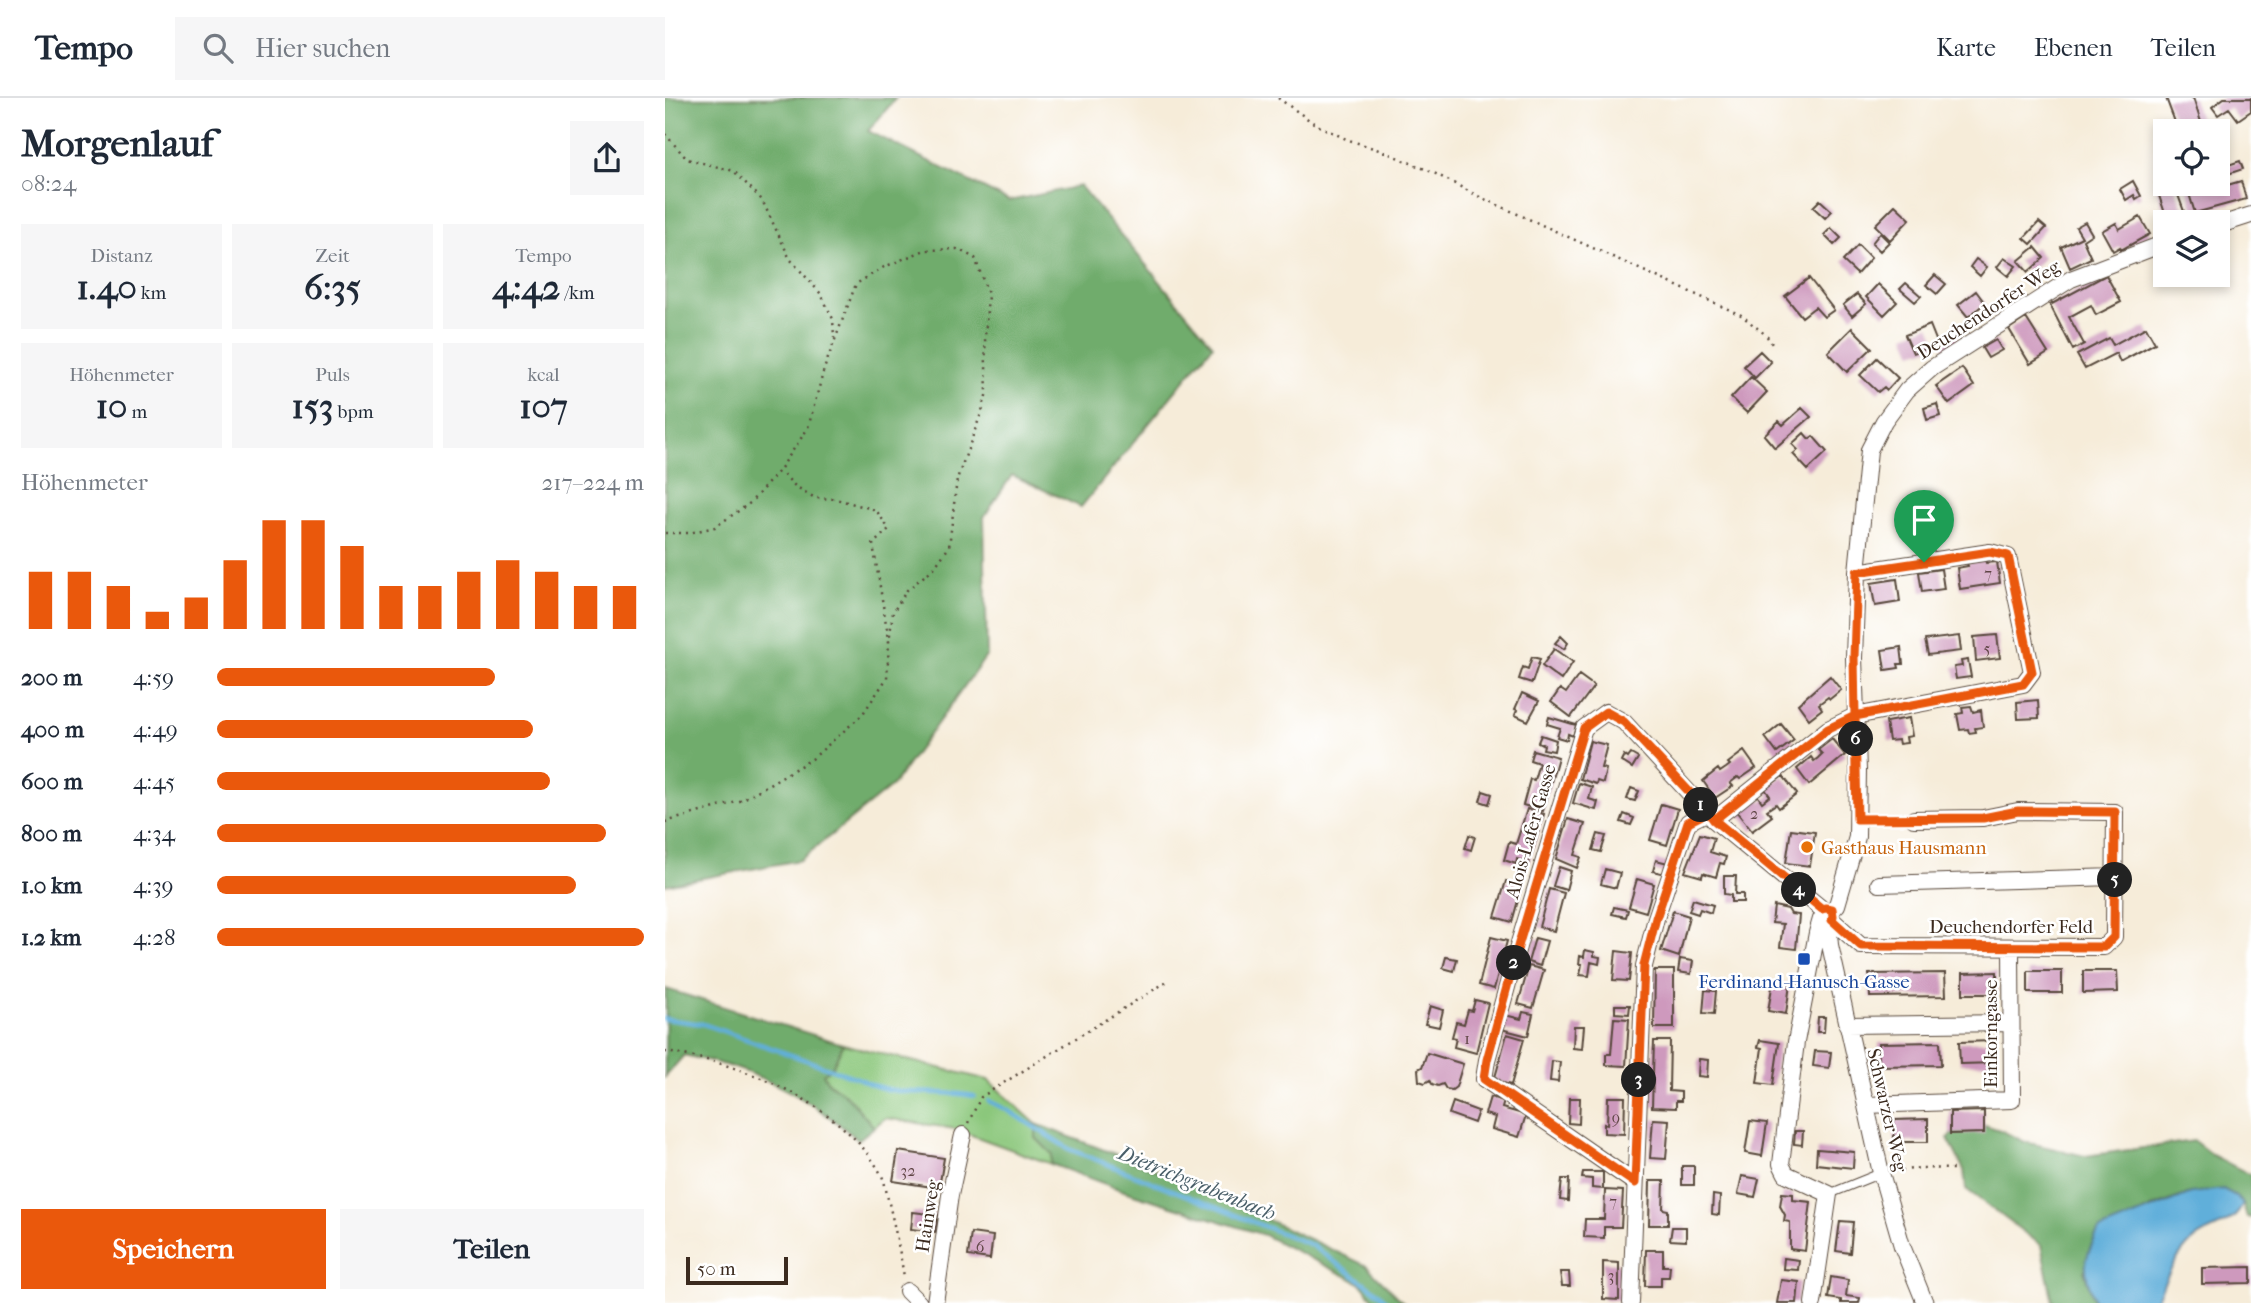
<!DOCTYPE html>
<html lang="de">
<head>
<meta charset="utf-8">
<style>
	:root { --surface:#fff; --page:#f6f6f7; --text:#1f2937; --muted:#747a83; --line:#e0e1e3; --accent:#ea580c }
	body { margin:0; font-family:"IM FELL French Canon",serif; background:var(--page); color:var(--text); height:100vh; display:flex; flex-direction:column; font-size:26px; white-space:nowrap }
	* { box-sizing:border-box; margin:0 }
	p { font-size:23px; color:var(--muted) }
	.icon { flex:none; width:38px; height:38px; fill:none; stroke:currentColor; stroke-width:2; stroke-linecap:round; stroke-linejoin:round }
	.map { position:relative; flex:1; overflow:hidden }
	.details { display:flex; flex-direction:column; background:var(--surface); width:665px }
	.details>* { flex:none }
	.tools { position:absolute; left:1488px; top:21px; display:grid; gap:14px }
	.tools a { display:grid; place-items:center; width:77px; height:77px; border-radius:0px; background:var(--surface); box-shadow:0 4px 10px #0003; font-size:35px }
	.scale { position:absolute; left:21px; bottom:18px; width:102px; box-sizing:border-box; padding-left:7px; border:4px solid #3b2a1e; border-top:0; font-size:19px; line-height:24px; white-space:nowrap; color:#3b2a1e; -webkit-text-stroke:5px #fff; paint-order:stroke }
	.pin { position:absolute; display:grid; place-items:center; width:60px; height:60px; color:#fff; margin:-72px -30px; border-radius:50% 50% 50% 0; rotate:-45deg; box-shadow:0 0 7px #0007 }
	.pin .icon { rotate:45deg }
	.km { position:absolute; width:35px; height:35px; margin:-18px; border-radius:50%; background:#222; color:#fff; font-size:19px; line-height:35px; text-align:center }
	.round { display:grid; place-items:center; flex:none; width:74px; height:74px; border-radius:0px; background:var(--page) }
	.head { display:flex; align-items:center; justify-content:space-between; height:119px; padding:0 21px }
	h1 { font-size:38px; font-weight:700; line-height:52px }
	.stats { display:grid; grid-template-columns:repeat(3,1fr); gap:10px; height:119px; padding:7px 21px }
	.stats div { display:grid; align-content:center; border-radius:0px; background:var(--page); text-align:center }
	.stats b { font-size:35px; font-weight:700 }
	.stats small { font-size:19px; font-weight:400 }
	.stats p { font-size:19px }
	.chart { height:196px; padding:14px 21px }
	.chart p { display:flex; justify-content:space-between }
	.chart svg { width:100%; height:126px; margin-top:7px; stroke:var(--accent); stroke-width:6 }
	.action { display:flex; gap:14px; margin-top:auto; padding:14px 21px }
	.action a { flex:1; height:80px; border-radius:0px; background:var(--accent); color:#fff; font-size:28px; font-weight:700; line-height:80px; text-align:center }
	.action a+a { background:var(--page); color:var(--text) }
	ul { padding:0 21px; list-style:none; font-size:23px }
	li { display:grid; grid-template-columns:112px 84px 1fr; align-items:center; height:52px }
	li i { height:18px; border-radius:9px; background:var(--accent) }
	header { display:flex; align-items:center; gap:42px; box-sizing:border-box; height:98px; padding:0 35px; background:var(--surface); border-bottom:2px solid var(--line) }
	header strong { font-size:33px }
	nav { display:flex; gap:38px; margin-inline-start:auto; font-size:24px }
	.search { width:490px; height:63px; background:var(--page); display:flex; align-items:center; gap:18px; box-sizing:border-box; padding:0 24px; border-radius:0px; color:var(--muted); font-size:26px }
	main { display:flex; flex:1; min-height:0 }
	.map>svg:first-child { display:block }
	.green { fill:#8bc77c; stroke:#63784d; stroke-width:2 }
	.forest { fill:#70ac6c; stroke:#566b45; stroke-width:2 }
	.water { fill:#60afda; stroke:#4e6c7c; stroke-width:2 }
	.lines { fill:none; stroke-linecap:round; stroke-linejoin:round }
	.stream { stroke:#60afda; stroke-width:4.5 }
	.building { fill:#ce99bd }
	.lane-casing { stroke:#57473a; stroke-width:10 }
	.street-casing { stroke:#57473a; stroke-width:18 }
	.path { stroke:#57473a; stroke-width:2.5; stroke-dasharray:2 5; stroke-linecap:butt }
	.lane { stroke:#fff; stroke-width:8 }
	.street { stroke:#fff; stroke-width:16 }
	.route-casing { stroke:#fff; stroke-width:14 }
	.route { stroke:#ea580c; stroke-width:9 }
	.food-dot { fill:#e8710a; stroke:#fff; stroke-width:2.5 }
	.transit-dot { fill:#1a4fb4; stroke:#fff; stroke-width:2.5 }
	.labels { text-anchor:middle; stroke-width:5; stroke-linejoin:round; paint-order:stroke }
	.number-label { font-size:16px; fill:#604646 }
	.street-label { font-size:19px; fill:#3b2a1e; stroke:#fff }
	.food-label { font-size:19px; fill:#c56008; stroke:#fff; text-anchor:start }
	.transit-label { font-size:19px; fill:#164399; stroke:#fff }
	.water-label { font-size:21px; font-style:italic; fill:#4a5f69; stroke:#fff }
</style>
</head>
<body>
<header>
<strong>Tempo</strong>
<div class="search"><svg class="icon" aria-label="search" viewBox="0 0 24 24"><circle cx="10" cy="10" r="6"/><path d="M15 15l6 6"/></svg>Hier suchen</div>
<nav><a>Karte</a><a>Ebenen</a><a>Teilen</a></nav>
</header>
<main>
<section class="details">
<div class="head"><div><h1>Morgenlauf</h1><p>08:24</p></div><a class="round"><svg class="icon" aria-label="share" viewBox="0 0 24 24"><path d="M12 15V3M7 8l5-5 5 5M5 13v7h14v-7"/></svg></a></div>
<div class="stats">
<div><p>Distanz</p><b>1.40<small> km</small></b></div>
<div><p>Zeit</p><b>6:35</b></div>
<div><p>Tempo</p><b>4:42<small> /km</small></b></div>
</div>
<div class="stats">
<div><p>Höhenmeter</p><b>10<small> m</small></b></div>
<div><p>Puls</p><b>153<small> bpm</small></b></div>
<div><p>kcal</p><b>107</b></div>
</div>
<div class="chart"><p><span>Höhenmeter</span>217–224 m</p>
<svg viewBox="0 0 160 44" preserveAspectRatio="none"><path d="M5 44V24M15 44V24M25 44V29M35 44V38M45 44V33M55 44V20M65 44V6M75 44V6M85 44V15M95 44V29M105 44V29M115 44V24M125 44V20M135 44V24M145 44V29M155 44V29"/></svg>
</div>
<ul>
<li><b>200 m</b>4:59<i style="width:65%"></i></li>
<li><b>400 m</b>4:49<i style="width:74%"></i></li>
<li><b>600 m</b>4:45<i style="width:78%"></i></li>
<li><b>800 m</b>4:34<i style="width:91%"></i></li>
<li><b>1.0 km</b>4:39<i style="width:84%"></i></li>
<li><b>1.2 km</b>4:28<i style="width:100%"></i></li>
</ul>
<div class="action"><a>Speichern</a><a>Teilen</a></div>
</section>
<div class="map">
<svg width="1586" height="1205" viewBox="0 0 1586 1205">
	<rect width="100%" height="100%" fill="#fff"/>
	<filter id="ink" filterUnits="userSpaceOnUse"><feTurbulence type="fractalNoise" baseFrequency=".0143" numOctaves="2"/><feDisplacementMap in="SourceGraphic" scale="14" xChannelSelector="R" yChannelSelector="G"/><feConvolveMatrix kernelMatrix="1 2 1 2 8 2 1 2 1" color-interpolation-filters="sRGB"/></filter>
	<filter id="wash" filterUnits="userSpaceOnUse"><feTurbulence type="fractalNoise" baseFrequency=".00686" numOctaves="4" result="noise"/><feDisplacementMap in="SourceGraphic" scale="28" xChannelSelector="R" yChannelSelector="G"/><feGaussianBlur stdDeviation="1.57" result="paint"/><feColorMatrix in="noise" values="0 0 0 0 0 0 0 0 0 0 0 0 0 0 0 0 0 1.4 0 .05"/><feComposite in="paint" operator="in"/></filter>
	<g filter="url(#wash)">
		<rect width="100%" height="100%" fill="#f6ecd9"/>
		<path class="green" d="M178,946L323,982L371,1026V1040L387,1056L386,1066L290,1031L220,1020L209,1029L183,999L163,984L157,976L167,969Z"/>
		<path class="forest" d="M0,0H231L203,33L344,103L415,88L548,247L416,409L347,377L319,419L322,557L227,688L135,762L0,787Z
			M1,891L178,946L167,969L158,976L163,984L183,999L209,1029L193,1042C157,1010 113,984 67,969C52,964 35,961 19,957L0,979Z
			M1304,1022L1335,1032L1360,1044L1420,1058L1529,1043L1547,1057L1586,1077V1120L1582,1119L1578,1106L1571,1098L1526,1095L1486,1110L1468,1119L1419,1173L1430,1205H1388L1376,1147L1301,1091L1299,1072L1283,1040Z
			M371,1026L518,1082L702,1168L739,1205H712L695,1185L599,1137L462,1094L386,1066L387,1056L371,1040Z"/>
		<path class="water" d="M1558,1091L1571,1098L1578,1106C1568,1130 1543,1128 1526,1144C1509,1161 1500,1183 1490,1205H1430C1418,1169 1416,1166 1434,1132L1526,1095Z"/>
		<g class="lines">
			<path class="stream" d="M0,921L38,926L195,981C229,1001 271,991 309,998
				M324,1003L344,1013L404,1051L646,1147L715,1196L723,1205"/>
		</g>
		<g id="blocks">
			<path class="building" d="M1501,0H1528L1536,24L1513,32Z
				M1559,0H1586V13L1573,22L1564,10L1553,17L1547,9Z
				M1575,63L1578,71L1560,77L1557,69Z
				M1468,83L1476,98L1471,101L1469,97L1461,102L1455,91Z
				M1500,83V86H1509L1521,119L1506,124H1503L1490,86Z
				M1576,83L1581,101L1530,115L1521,86H1547L1549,91Z
				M1155,102L1167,113L1160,120L1148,109Z
				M1230,107L1245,121L1225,142L1210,127Z
				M1475,119L1485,136L1456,152L1455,149L1448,153L1437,133L1451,125L1454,131Z
				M1374,124L1381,130L1366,146L1359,140Z
				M1420,124L1427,136L1418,142L1426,160L1405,170L1396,149L1417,139L1411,129Z
				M1166,130L1176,140L1169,147L1159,137Z
				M1215,135L1224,144L1215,153L1207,145Z
				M1193,147L1206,160L1192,176L1178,163Z
				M1370,149L1379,160L1363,174L1353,163Z
				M1339,160L1351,168L1343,178L1332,169Z
				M1311,161L1322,169L1315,178L1305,169Z
				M1270,177L1281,186L1272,196L1261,187Z
				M1441,177L1456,204L1431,217L1426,207L1404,219L1419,246L1408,252L1385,207Z
				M1144,180L1169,212L1159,219L1150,209L1137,219L1120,198Z
				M1241,185L1256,198L1250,204L1235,191Z
				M1213,186L1232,204L1219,217L1201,199Z
				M1311,193L1320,205L1303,219L1293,207Z
				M1192,196L1201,206L1187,218L1178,207Z
				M1361,220L1383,255L1365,266L1344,231Z
				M1265,227L1273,247L1248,255L1240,237Z
				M1481,229L1490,245L1455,264L1451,255L1420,271L1412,257L1444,240L1448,247Z
				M1187,230L1207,250L1182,274L1163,254Z
				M1288,234L1295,243L1282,253L1275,244Z
				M1331,242L1337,252L1323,260L1317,250Z
				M1095,253L1106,264L1090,280L1079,268Z
				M1212,260L1233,280L1222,292L1219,289L1213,294L1195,277Z
				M1297,270L1309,288L1284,306L1271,288Z
				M1086,279L1102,294L1082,315L1066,300Z
				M1272,306L1275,318L1262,322L1259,310Z
				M1137,310L1146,319L1110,350L1099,337L1114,323L1118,327Z
				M1139,335L1144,341L1148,338L1162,354L1143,372L1128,356L1133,352L1127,346Z
				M1320,462L1321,465L1332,464L1335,485L1295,491L1292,470L1303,468L1302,465Z
				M1276,471L1279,491L1257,494L1254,474Z
				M1232,481L1235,504L1210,508L1206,485Z
				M1332,537L1335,560L1311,563L1309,539Z
				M896,538L903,545L899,551L890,545Z
				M1294,538L1296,553L1263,557L1260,542Z
				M1236,549L1238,566H1233L1234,570L1220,572L1217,552Z
				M889,551L908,564L896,582L877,568Z
				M867,559L875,561L867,585L854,581L858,569L863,571Z
				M1303,562L1306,579L1291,581L1289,569L1297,568L1296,563Z
				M914,577L929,588L906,619L886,604L895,591L901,595Z
				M1165,578L1176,592L1165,601L1163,599L1154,606L1157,611L1144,621L1133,606Z
				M857,595L874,603L863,623L850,617L852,612L850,611Z
				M1373,602L1374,620L1353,621L1352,604Z
				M1306,608L1308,614L1316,612L1318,629L1310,630L1311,634L1304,635L1303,631L1295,632L1292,616L1298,615L1297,609Z
				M884,619L911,627L908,638L903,636L902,642L892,639L895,630L882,626Z
				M1244,620L1247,638L1241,639L1242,645L1234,646L1233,642L1224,643L1221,624Z
				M1116,626L1129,642L1112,655L1100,639Z
				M876,637L891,642L889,653L878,651L879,647L873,644Z
				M1167,641L1180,657L1144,687L1132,671L1146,659L1149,663L1153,660L1157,656L1153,652Z
				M925,643L942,647L936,670L941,671L938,685L932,683L931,686L915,681Z
				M868,652L893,659L878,713L858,707L865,681L869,682L874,665L865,662Z
				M1079,653L1091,670L1075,681L1073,679L1065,685L1068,688L1050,700L1038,683L1053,671L1055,674L1061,670L1065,667L1063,665Z
				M966,656L973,660L967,670L956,663L959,657L963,660Z
				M1118,678L1132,696L1114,710L1111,706L1102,712L1107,718L1087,733L1071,713L1092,697L1097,704L1105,698L1100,691Z
				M914,685L927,689L924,701L933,704L931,712L908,705Z
				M966,690L974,693L970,703L962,701Z
				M818,693L827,696L824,706L815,703Z
				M996,706L1013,711L1002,747L985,742Z
				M862,711L879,716L864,765L852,761L851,766L839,762L844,744L851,746Z
				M959,716L969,720L966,727L956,724Z
				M903,721L920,726L910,757L916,759L912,770L891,761Z
				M1126,731L1150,734L1145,768L1121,765Z
				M933,736L941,738L936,754L928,752Z
				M1035,736L1049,740L1045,754L1061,759L1059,766L1055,765L1051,779L1038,775L1037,779L1020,774Z
				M804,737L810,739L806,752L800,750Z
				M991,762L1003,765L1000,776L988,773Z
				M894,769L906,773L901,792L888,788Z
				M940,771L955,775L951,790L936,786Z
				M1059,778H1071L1070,796H1078V804H1066V797L1059,796Z
				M972,781L989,786L981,814L964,809Z
				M841,783L857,788L847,824L830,819Z
				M884,791L899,795L889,833L874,829Z
				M1028,801L1048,807L1046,815L1035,811L1033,816L1024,813Z
				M1109,808L1123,811L1126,816L1134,817L1131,851L1115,849L1118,826L1107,825Z
				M949,809L963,812L961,819L947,816Z
				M1008,813L1024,818L1014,859L996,853Z
				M826,839L842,843L829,891L814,887Z
				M870,840L882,843L875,868L863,864Z
				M920,852L929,854V858L935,859L934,866L926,864L924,878L915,877L917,866H914L915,858L919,859Z
				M951,853L967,855L964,883L948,882Z
				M781,859L792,861L789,873L778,870Z
				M1015,861L1028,863L1026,876L1013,874Z
				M864,868L879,872L868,910L853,906Z
				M990,872H1009V930H989Z
				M1363,873H1397V895H1363Z
				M1418,873H1452L1453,894L1418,895Z
				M1332,874V896H1298V875Z
				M1280,875L1281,898L1205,899L1204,876Z
				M1108,883L1125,886L1121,916L1103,913Z
				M1040,892L1051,893L1049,916L1038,915Z
				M810,902L823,905L811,955L789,949L791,940L787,939L791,924L799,926L803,912L807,913Z
				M950,907H965L964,916L950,915Z
				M765,908L778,912L774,929L760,926Z
				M858,914L868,916L863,938L836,931L840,917L856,921Z
				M1153,919H1160L1159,934H1152Z
				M949,920L964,921L961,968L941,967V956H946Z
				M909,928H919L917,951L908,950Z
				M842,936L859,941L846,987L829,983Z
				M1095,942L1114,945L1108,987L1092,985L1097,950L1093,949Z
				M989,943H1005L1004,993L1016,994V1003H1011V1010L987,1009Z
				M1330,943L1331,965L1295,966L1294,944Z
				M1275,944L1276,967L1214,968V945Z
				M1150,953L1166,954L1164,970L1148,968Z
				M762,955L798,966L791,989L787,992L781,991L778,986L773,988L767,986L765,982L760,985L754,983L753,971L757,969Z
				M1034,961L1043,962L1042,979L1033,978Z
				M887,963L895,964L893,984L885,983Z
				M825,999L839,1003L837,1010L861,1017L854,1039L827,1031L830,1019L820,1016Z
				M943,999H960L959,1036L939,1035V1026L942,1027Z
				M904,1000H915L914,1026L903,1025Z
				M788,1004L813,1013L809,1025L784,1016Z
				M1319,1013V1035L1285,1036V1014Z
				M988,1021L1004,1022L1001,1061L985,1060Z
				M1263,1021V1044H1229V1022Z
				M1085,1023L1102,1025L1097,1058L1080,1055Z
				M1130,1033H1138L1137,1047L1129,1046Z
				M1152,1051L1189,1054L1188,1070L1151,1066Z
				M233,1053L279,1060L274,1090L228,1083Z
				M1017,1068H1029V1087H1017Z
				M918,1074H938V1091L927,1090V1081L917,1080Z
				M1077,1078L1094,1081L1090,1099L1073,1096Z
				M897,1081H904L903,1103L895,1102Z
				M985,1083H999L998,1111L1003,1112V1127H984Z
				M940,1092L958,1093L956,1129H939V1140L919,1139L920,1121H939Z
				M1117,1095L1128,1096V1102L1146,1104L1140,1153L1125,1151V1124L1119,1123L1120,1117L1115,1108Z
				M1048,1097L1055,1098L1054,1117L1047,1116Z
				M248,1114L273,1117L270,1134L246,1131Z
				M1175,1123L1188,1124L1185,1155L1171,1153Z
				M1007,1129H1021V1143L1005,1142Z
				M306,1135L328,1138L325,1161L303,1158Z
				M981,1152H998V1168H1005L1004,1179H996V1188H980Z
				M1119,1160L1134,1162L1133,1172L1118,1171Z
				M938,1164L954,1165V1202L938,1201Z
				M1586,1169V1185L1537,1186V1170Z
				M895,1174H904L905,1188H897Z
				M1166,1179L1183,1182L1181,1198L1195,1200L1194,1205H1176V1202L1163,1200Z
				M1116,1182L1134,1184L1132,1205H1112Z"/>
		</g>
	</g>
	<g filter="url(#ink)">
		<use href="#blocks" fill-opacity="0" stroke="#57473a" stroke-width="2"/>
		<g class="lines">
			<defs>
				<path id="lane" d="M1164,1096L1216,1075"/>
				<path id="street" d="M1552,128L1586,117
					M1049,722L1163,631L1190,618L1358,586L1367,574L1343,459L1325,454L1192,474
					M1214,786L1450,779
					M1167,812L1172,807L1192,739L1193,672L1189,560L1192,474L1204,352L1219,323L1242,292L1267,270L1406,181L1500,145
					M1167,822L1196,848L1439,849L1449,839L1450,714L1353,713L1318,720L1249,721
					M1163,823L1165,847L1216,1075L1237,1148L1260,1205
					M1182,927L1346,925
					M1201,1007L1347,1002L1346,850
					M970,1085L819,981L822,962L854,845L919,630L941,614L959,624L1049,722L1157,811
					M242,1193L254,1205
					M270,1205L285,1097L298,1037
					M966,1205L979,868L991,820L1023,724L1043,714
					M1148,1205L1164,1096L1121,1076L1116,1066L1131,944L1152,835L1156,821"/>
			</defs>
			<use href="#lane" class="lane-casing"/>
			<use href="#street" class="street-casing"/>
			<path class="path" d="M613,0L650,26L681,41L720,54L767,74L815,99L1076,217L1101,237L1107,246
				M0,36L22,61L69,73L97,102L125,161L156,196L168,221L169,240
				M0,435H24L50,429L85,405L114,373L143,330L159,271L191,186L219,169L260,152L292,151L310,160L323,196L320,241L322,294L317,313L292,381L284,449L269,470L242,492L228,514L224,544
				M1207,721H1236
				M0,724L75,703L147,661L197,617L222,580L224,544L208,446L224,431L211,412L171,401L150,400L130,388L115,373
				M0,954C77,964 177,1005 216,1076C220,1083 221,1093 223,1101C229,1127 235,1153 239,1179
				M303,1025L316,999L503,883
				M1230,1073L1256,1070L1288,1071"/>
			<use href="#lane" class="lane"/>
			<use href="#street" class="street"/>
		</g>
	</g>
	<g class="lines" filter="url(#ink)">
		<defs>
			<path id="route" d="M1259,464L1192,474L1189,559L1190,618L1163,631L1049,722L1043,714L959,624L941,614L919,630L854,845L822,962L819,981L970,1085L979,867L991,820L1023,724L1043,714L1049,722L1157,811L1160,810L1167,811L1168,818L1167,822L1196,848L1439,849L1449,839L1450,714L1353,713L1318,720L1192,721L1190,618L1358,586L1367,574L1343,458L1325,454L1259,464"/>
		</defs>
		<use href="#route" class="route-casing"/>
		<use href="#route" class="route"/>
	</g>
	<circle class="food-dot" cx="1142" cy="749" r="7"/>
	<rect class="transit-dot" x="1132" y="854" width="14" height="14" rx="3.5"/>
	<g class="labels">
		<g class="number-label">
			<text x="1323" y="481">7</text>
			<text x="1322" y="556">5</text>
			<text x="1089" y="721">2</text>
			<text x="802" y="946">1</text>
			<text x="951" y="1025">9</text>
			<text x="243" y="1078">32</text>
			<text x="948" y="1109">7</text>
			<text x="315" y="1154">6</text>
			<text x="946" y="1183">3</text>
		</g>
		<g class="street-label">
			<text transform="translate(1323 211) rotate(-33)" y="7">Deuchendorfer Weg</text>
			<text transform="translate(865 733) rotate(-74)" y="7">Alois-Lafer-Gasse</text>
			<text x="1346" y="835">Deuchendorfer Feld</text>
			<text transform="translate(1325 936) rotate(-90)" y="7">Einkorngasse</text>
			<text transform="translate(1223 1012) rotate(77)" y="7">Schwarzer Weg</text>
			<text transform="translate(262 1118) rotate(-81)" y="7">Hainweg</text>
		</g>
		<g class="food-label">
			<text x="1156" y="756">Gasthaus Hausmann</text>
		</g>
		<g class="transit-label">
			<text x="1139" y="890">Ferdinand-Hanusch-Gasse</text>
		</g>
		<g class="water-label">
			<text transform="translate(532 1085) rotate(22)" y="7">Dietrichgrabenbach</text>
		</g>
	</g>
</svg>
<div class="tools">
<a><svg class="icon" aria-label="locate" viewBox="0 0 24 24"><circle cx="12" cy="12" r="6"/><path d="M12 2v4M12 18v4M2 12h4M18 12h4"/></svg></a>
<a><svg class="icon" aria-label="layers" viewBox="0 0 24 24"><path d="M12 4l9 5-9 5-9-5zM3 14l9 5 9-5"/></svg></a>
</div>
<div class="scale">50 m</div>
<div class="pin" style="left:1259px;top:464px;background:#1e9e55"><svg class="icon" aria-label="arrive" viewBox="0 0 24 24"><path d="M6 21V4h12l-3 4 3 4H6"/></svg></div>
<b class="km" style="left:1036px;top:707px">1</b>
<b class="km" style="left:849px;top:865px">2</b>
<b class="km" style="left:974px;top:982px">3</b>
<b class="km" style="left:1134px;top:792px">4</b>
<b class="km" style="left:1450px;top:782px">5</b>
<b class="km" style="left:1191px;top:641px">6</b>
</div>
</main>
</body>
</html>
